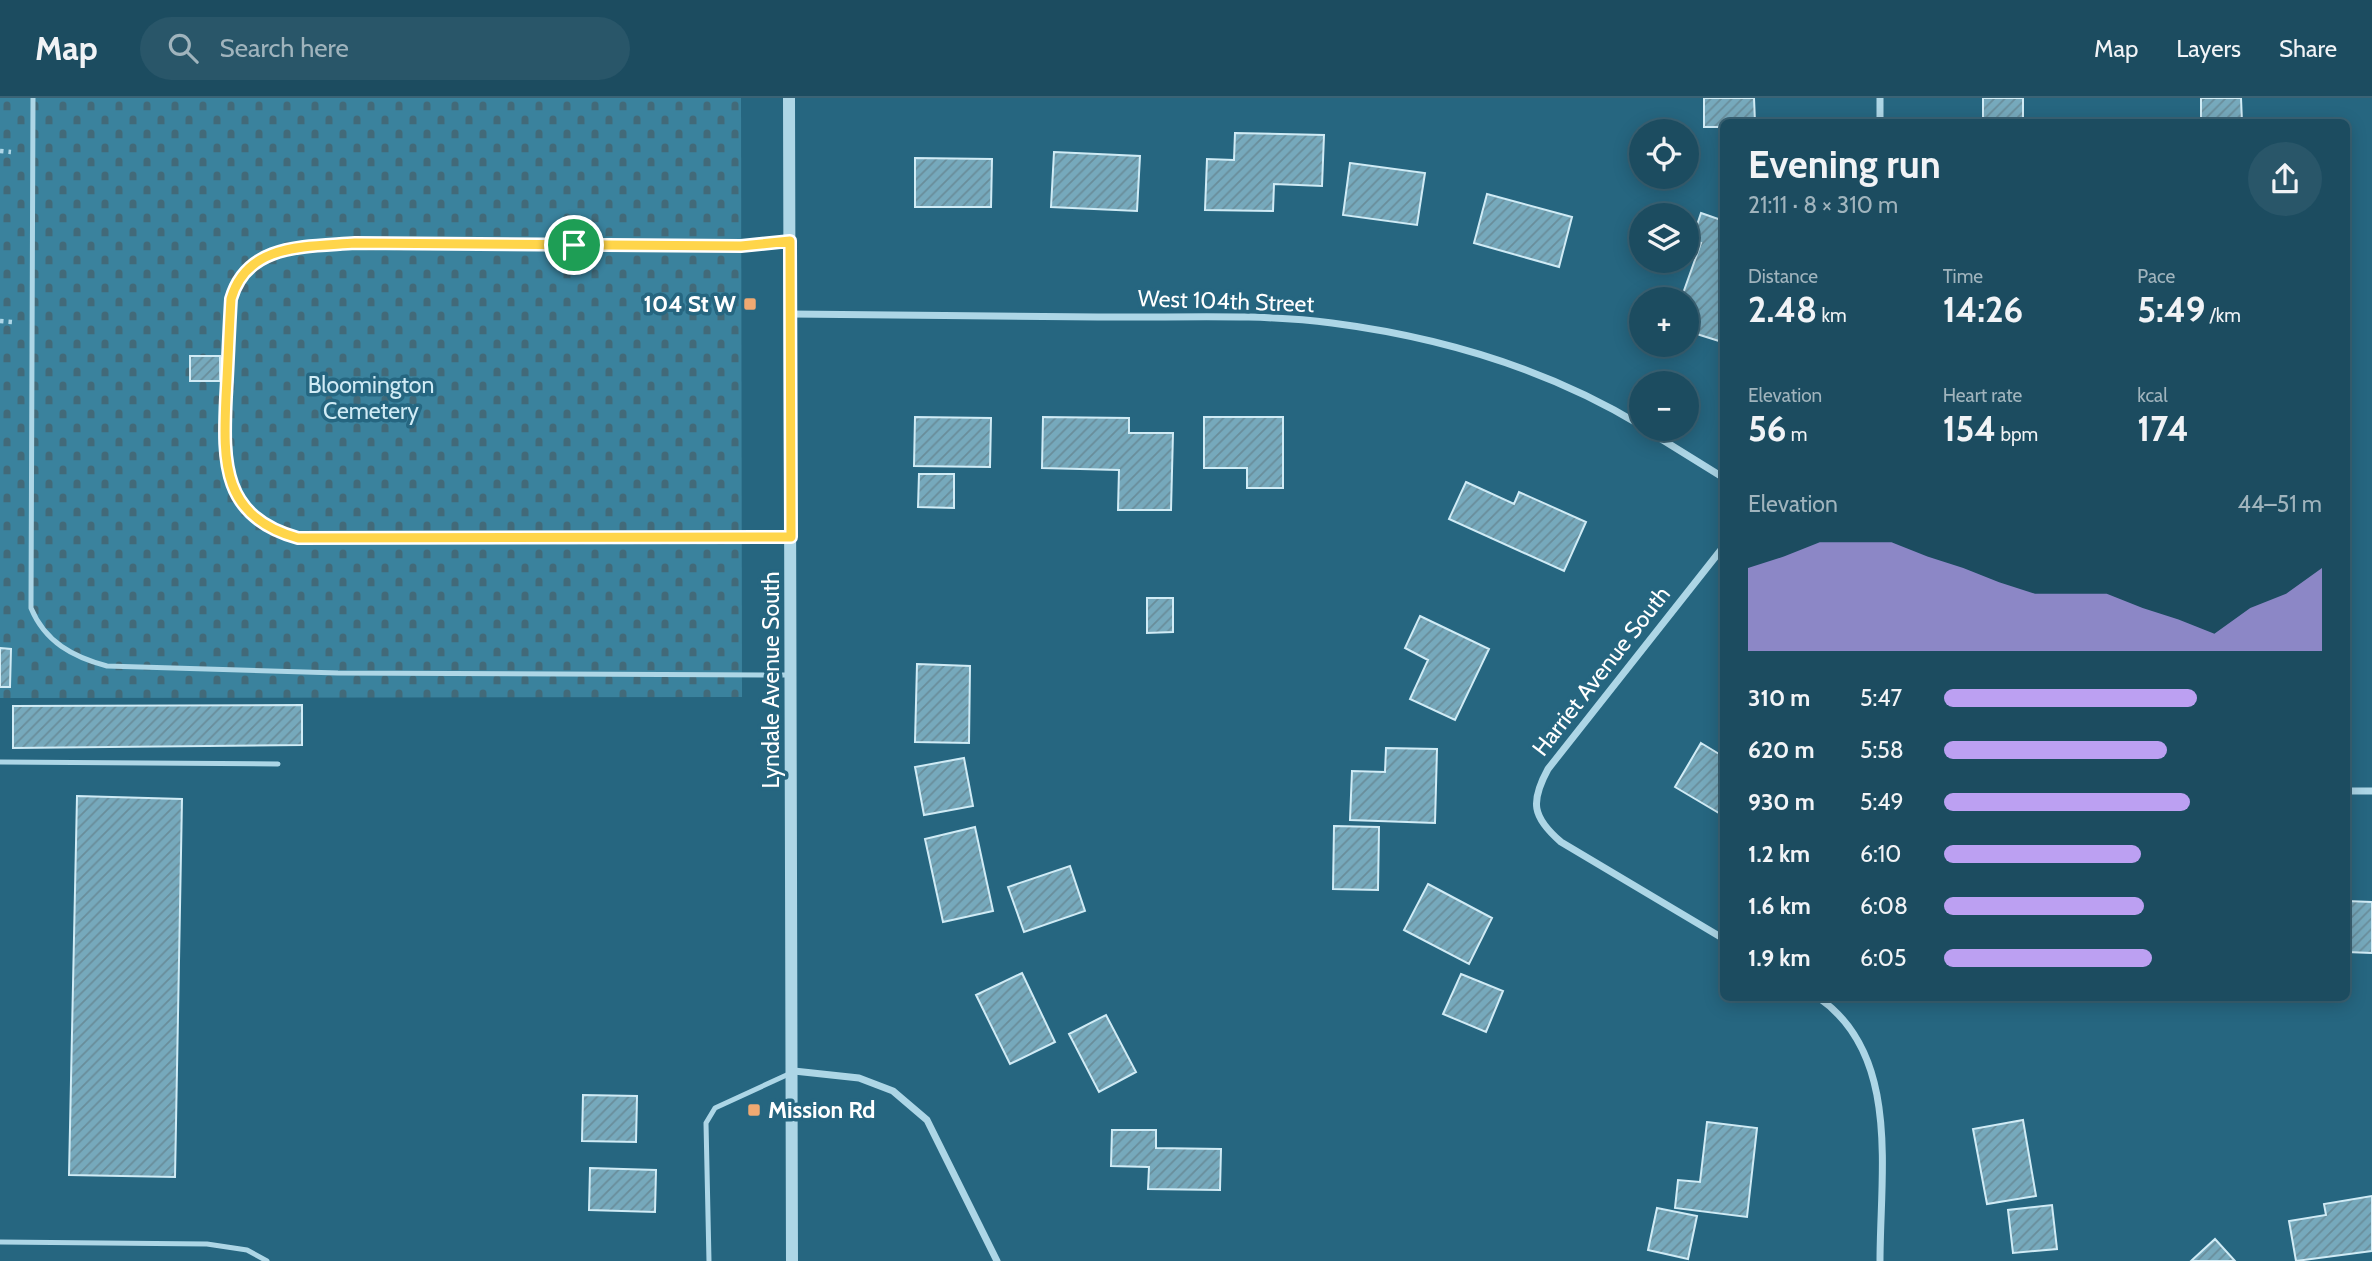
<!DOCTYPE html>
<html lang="en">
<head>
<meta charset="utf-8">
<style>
	:root { --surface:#1c4c60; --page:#295669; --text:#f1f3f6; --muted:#a0b4bd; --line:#3a6375; --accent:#bca0f2 }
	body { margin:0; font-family:Cabin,sans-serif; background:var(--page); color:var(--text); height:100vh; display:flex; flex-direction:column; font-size:26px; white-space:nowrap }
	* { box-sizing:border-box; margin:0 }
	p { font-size:23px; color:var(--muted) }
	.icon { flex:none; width:38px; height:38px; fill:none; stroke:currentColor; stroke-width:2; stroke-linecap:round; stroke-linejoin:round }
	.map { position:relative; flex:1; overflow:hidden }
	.drawer { position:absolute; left:1720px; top:21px; width:630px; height:882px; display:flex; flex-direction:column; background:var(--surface); border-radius:10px; box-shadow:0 4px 18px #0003,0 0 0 2px var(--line) }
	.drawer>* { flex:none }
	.buttons { position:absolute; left:1629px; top:21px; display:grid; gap:14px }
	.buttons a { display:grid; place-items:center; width:70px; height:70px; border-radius:50%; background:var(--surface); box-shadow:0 4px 18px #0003,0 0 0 2px var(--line); font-size:35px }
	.pin { position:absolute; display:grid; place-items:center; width:60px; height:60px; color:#fff; margin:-30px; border:4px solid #fff; border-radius:50%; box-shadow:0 2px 7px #0007 }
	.round { display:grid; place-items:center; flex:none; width:74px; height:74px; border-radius:37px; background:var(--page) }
	.overview { display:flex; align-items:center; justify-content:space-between; height:119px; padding:0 28px }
	h1 { font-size:38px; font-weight:700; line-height:52px }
	.figures { display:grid; grid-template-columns:repeat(3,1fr); gap:10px; height:119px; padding:7px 28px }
	.figures div { display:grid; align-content:center }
	.figures b { font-size:35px; font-weight:700 }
	.figures small { font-size:19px; font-weight:400 }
	.figures p { font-size:19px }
	.chart { height:196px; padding:14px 28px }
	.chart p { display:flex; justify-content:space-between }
	.chart svg { width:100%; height:126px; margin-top:7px; fill:var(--accent); opacity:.7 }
	ul { padding:0 28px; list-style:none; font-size:23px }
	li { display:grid; grid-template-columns:112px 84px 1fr; align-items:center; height:52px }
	li i { height:18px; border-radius:9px; background:var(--accent) }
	header { display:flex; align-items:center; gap:42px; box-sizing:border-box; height:98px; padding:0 35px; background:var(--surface); border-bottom:2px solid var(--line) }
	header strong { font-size:33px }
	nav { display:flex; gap:38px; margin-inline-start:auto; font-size:24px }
	.search { width:490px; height:63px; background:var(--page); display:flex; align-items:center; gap:18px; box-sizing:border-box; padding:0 24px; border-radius:38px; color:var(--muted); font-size:26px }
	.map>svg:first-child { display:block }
	.cemetery { fill:url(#cemetery-stones) }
	.building { fill:url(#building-hatch); stroke:#d0ebf5; stroke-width:2 }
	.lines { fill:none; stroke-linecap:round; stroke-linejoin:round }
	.path { stroke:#add6e6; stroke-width:4.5; stroke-dasharray:3.5 5; stroke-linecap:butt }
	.service { stroke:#add6e6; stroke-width:5 }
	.minor { stroke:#add6e6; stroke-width:7 }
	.tertiary { stroke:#add6e6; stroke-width:12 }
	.route-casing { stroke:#fff; stroke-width:14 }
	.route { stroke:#ffd54a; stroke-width:9 }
	.poi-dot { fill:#efa972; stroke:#266680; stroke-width:2.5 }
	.labels { text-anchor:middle; stroke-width:7; stroke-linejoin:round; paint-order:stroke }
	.street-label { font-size:23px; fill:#fff; stroke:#266680 }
	.poi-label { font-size:23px; font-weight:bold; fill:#fff; stroke:#266680; text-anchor:end }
	.park-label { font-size:23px; fill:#d0ebf5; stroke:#266680 }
</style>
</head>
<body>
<header>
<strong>Map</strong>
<div class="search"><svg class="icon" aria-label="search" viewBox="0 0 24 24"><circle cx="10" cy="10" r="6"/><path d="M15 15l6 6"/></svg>Search here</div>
<nav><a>Map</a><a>Layers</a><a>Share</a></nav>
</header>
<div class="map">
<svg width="2372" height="1163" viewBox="0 0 2372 1163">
	<defs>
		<pattern id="cemetery-stones" width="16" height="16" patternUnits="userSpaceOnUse" patternTransform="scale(1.75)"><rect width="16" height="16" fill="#3a829d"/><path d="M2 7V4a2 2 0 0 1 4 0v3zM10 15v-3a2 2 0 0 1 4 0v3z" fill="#426a79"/></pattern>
		<pattern id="building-hatch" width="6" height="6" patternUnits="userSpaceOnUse" patternTransform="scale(1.75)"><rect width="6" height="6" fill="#76a9bc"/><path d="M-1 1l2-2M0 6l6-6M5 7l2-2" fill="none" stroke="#698d9a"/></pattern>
	</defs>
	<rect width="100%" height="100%" fill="#266680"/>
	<path class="cemetery" d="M0,0H741L742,599L0,600Z"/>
	<path class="building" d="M1704,0H1754L1755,24H1724V29H1704Z
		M1983,0H2023V24H1983Z
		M2201,0H2241L2242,24H2201Z
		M1235,35L1324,37L1322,88L1274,86L1273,113L1205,112L1207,61L1234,62Z
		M1054,54L1140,58L1137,113L1051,109Z
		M915,60L992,61L991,109H915Z
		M1350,65L1425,75L1417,127L1343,117Z
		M1487,96L1572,119L1559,169L1474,145Z
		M1701,115L1724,123V230L1719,243L1687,233V201H1681L1701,145L1692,142Z
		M190,258H220V283H190Z
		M915,319L991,320L990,369L914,368Z
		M1043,319L1129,320V335H1173L1171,412H1118L1119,372L1042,370Z
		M1204,319H1283V390H1247V370H1204Z
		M919,376H954V410L918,409Z
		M1466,384L1514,406L1519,394L1586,424L1564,473L1449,421Z
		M1147,500H1173V534L1147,535Z
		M1420,518L1489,551L1455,622L1410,601L1428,562L1405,550Z
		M0,550L11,551L10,589H0Z
		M917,566L970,568L969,645L915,644Z
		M302,607V647L13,650V608Z
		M1701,645L1724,659V718L1675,689Z
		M1386,650L1437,651L1435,725L1350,722L1352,673L1385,674Z
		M964,660L973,708L924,717L915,669Z
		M77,698L182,701L175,1079L69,1077Z
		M1334,728L1379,729L1378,792L1333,791Z
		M975,729L993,813L943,824L925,741Z
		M1070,768L1085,813L1024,834L1008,789Z
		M1428,786L1492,820L1469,866L1404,832Z
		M2347,803L2372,804V855L2347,854Z
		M1022,875L1055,944L1010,966L976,897Z
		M1461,876L1503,893L1486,934L1443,916Z
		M1106,917L1136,974L1099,994L1069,936Z
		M583,997L637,998L636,1044L582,1043Z
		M2023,1022L2036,1098L1987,1106L1973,1031Z
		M1707,1024L1757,1030L1747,1119L1675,1110L1678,1082L1700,1084Z
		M1112,1032H1156V1050L1221,1051L1220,1092L1148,1091L1149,1069L1111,1068Z
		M590,1070L656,1072L655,1114L589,1112Z
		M2372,1098V1153L2296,1163L2289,1123L2326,1117L2324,1106Z
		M2052,1107L2057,1151L2013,1155L2008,1112Z
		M1657,1110L1697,1118L1688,1161L1648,1152Z
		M2215,1141L2235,1163H2191Z"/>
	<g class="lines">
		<path class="path" d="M0,53L11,54
			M764,146L355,145L297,150L251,165L236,182L231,201C229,234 228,266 226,299C223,365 223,419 297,441H767
			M0,223L13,224"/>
		<path class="service" d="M33,0L31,510C45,544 73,559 107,568L338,575L789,577
			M0,664L278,666
			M0,1144L207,1146L247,1152L267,1163
			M709,1163L706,1025L715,1010L791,975"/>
		<path class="minor" d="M1880,0V24
			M790,216C893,217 995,218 1098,219C1175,220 1255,215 1332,225C1440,239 1548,271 1642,328
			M1645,331L1724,380
			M1724,448L1548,671C1530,704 1532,719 1561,744L1724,841
			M2347,693H2372
			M1819,900C1901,957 1880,1075 1880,1163
			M794,973L859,980L893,993L927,1022L997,1163"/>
		<path class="tertiary" d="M789,0L792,1163"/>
	</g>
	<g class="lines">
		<defs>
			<path id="route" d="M790,143L791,439L298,440C222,419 223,365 226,299C228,266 229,234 231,201C247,145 305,149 355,145L741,148Z"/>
		</defs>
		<use href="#route" class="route-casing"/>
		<use href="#route" class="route"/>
	</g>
	<g class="poi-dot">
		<rect x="743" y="199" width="14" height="14" rx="3.5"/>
		<rect x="747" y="1005" width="14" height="14" rx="3.5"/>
	</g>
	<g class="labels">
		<g class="street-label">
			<text transform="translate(1226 203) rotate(2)" y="8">West 104th Street</text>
			<text transform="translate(1601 573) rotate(-52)" y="8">Harriet Avenue South</text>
			<text transform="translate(771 582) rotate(-90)" y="8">Lyndale Avenue South</text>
		</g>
		<g class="poi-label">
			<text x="736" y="214">104 St W</text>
			<text x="768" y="1020" text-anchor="start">Mission Rd</text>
		</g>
		<g class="park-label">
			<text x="371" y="295">Bloomington<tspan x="371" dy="26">Cemetery</tspan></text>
		</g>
	</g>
</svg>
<div class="buttons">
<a><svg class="icon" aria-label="locate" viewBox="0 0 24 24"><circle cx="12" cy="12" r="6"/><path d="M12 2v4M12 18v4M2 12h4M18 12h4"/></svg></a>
<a><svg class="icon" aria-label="layers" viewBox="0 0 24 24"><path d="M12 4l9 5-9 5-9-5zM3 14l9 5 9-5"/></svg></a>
<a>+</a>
<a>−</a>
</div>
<div class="pin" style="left:574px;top:147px;background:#1e9e55"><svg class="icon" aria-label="arrive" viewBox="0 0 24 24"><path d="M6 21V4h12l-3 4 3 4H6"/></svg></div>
<section class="drawer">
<div class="overview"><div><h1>Evening run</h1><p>21:11 · 8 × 310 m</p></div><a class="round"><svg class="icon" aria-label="share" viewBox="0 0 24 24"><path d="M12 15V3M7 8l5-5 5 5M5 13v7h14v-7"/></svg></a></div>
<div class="figures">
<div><p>Distance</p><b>2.48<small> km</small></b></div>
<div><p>Time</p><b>14:26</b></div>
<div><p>Pace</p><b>5:49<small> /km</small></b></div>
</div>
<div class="figures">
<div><p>Elevation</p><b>56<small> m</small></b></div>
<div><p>Heart rate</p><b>154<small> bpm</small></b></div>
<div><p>kcal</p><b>174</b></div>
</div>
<div class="chart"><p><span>Elevation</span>44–51 m</p>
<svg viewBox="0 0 160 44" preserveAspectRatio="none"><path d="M0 44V15L10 11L20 6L30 6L40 6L50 11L60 15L70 20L80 24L90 24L100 24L110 29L120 33L130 38L140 29L150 24L160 15V44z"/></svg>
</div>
<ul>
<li><b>310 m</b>5:47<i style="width:67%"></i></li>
<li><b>620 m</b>5:58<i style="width:59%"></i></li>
<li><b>930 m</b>5:49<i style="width:65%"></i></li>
<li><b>1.2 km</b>6:10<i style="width:52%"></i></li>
<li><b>1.6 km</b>6:08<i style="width:53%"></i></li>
<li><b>1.9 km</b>6:05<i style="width:55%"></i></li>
</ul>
</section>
</div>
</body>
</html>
